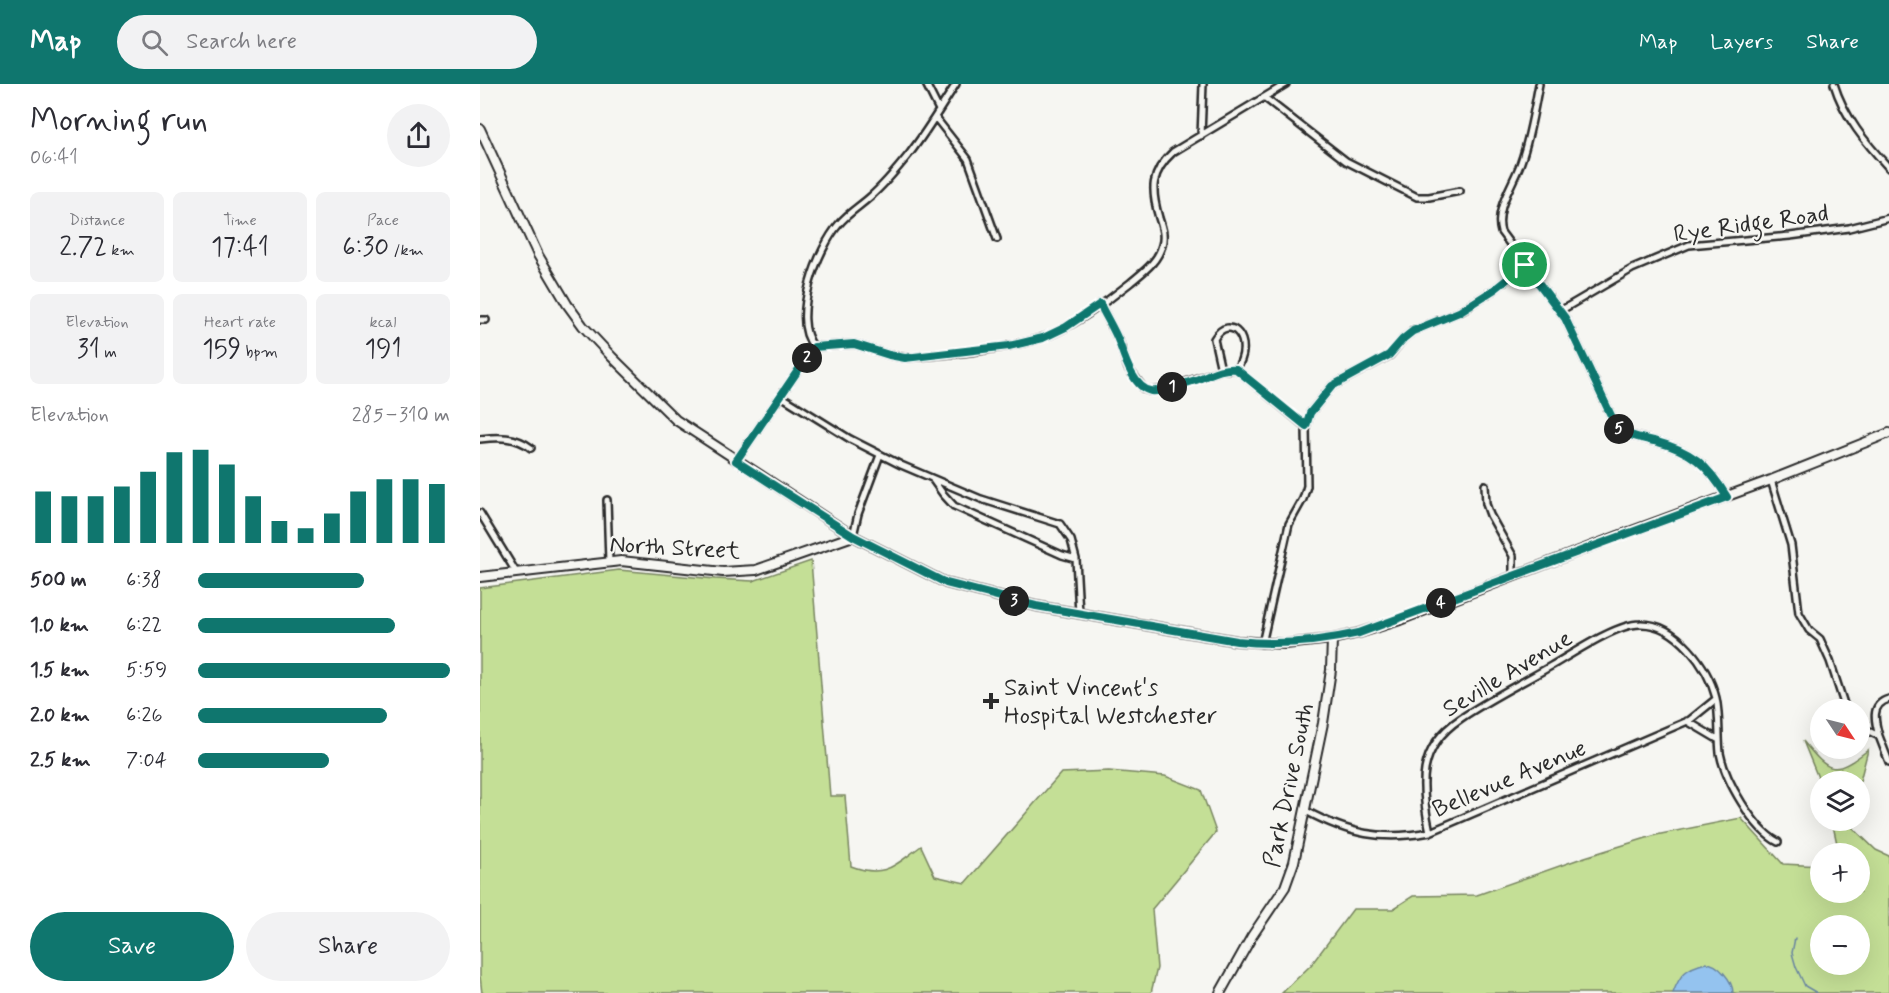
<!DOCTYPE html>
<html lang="en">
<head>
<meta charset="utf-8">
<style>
	:root { --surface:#fff; --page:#f2f2f3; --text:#2b2b33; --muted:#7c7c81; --accent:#0f766e }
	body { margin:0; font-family:Mynerve,sans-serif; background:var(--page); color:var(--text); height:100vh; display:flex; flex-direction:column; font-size:22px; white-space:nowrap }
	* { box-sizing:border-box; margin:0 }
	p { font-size:20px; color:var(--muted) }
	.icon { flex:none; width:33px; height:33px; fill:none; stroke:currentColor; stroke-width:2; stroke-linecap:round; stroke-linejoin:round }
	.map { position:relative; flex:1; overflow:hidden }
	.details { display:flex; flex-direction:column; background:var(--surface); width:480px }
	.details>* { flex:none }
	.needle { width:39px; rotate:125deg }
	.tools { position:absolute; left:1330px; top:615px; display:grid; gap:12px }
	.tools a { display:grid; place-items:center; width:60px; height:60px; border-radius:50%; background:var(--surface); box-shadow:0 6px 24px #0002; font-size:30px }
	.pin { position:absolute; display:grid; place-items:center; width:51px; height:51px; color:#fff; margin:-26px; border:3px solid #fff; border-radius:50%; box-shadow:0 2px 6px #0007 }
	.km { position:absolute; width:30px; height:30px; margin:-15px; border-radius:50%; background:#222; color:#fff; font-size:16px; line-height:30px; text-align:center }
	.round { display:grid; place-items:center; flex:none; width:63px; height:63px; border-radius:32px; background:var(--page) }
	.head { display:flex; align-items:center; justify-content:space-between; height:102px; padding:0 30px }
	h1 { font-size:33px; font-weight:600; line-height:45px }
	.metrics { display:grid; grid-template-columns:repeat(3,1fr); gap:9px; height:102px; padding:6px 30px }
	.metrics div { display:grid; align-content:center; border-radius:9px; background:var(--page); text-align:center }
	.metrics b { font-size:26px; font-weight:600 }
	.metrics small { font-size:16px; font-weight:400 }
	.metrics p { font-size:16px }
	.chart { height:168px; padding:12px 30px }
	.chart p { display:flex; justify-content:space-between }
	.chart svg { width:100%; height:108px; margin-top:6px; stroke:var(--accent); stroke-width:6 }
	.cta { display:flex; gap:12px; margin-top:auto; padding:12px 30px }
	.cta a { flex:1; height:69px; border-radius:36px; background:var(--accent); color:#fff; font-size:24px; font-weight:600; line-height:69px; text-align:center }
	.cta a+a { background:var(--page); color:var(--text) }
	ul { padding:0 30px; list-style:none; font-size:20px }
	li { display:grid; grid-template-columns:96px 72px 1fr; align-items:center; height:45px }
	li i { height:15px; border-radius:8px; background:var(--accent) }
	header { display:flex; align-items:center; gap:36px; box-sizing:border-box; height:84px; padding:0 30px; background:var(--accent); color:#fff }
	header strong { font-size:28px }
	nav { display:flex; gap:33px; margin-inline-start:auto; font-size:21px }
	.search { width:420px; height:54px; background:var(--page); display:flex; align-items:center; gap:15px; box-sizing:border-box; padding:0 21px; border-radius:33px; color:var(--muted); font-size:22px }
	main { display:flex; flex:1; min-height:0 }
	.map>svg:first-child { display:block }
	.green { fill:#c4df96; stroke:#788560; stroke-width:1.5; fill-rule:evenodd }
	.water { fill:#94c3ef; stroke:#6a86a1; stroke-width:1.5 }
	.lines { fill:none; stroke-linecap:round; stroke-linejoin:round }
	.stream { stroke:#6a86a1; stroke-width:1.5 }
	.street-casing { stroke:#2b2b2b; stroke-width:10 }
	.secondary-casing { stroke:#2b2b2b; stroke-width:12 }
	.street { stroke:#f6f6f2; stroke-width:5 }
	.secondary { stroke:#f6f6f2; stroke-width:8 }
	.route-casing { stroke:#fff; stroke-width:12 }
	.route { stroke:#0f766e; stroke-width:8 }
	.poi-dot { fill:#2b2b2b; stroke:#f6f6f2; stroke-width:2 }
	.labels { text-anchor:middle; stroke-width:4.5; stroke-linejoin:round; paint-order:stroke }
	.street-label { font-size:24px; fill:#2b2b2b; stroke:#f6f6f2 }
	.poi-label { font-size:24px; fill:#2b2b2b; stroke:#f6f6f2; text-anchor:start }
</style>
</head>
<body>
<header>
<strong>Map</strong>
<div class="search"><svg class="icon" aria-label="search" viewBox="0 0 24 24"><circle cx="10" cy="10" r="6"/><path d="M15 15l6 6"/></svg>Search here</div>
<nav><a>Map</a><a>Layers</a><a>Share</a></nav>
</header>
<main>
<section class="details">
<div class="head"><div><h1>Morning run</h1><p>06:41</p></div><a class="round"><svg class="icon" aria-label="share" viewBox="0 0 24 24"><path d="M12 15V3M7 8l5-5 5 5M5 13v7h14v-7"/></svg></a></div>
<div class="metrics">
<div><p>Distance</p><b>2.72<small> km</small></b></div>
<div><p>Time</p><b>17:41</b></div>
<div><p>Pace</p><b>6:30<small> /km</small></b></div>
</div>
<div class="metrics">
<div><p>Elevation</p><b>31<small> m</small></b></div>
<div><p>Heart rate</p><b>159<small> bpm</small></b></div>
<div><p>kcal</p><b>191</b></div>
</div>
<div class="chart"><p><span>Elevation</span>285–310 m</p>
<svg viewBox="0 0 160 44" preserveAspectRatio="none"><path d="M5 44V23M15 44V25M25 44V25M35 44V21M45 44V15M55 44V7M65 44V6M75 44V12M85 44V25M95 44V35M105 44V38M115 44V32M125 44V23M135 44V18M145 44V18M155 44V20"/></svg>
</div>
<ul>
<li><b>500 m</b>6:38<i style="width:66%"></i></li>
<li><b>1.0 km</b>6:22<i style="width:78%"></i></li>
<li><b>1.5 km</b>5:59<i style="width:100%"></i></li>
<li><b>2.0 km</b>6:26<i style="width:75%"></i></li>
<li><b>2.5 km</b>7:04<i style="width:52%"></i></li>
</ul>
<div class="cta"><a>Save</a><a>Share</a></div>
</section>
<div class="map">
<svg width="1409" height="909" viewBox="0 0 1409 909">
	<rect width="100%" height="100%" fill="#f6f6f2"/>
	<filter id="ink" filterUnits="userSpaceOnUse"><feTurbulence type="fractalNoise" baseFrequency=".0167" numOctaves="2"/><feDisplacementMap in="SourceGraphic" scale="12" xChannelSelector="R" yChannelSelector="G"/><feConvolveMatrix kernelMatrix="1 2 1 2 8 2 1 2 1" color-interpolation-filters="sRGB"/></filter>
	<g filter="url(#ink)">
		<path class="green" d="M331,477L350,712H365L371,782C405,795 415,781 441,762L455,792L485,799L581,689L629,687L685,692L721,706L736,748L672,825L677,884L671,909H2L0,892V504L139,486L235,495L273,497Z
			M1323,657C1350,690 1354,692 1388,666L1380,697L1341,698V701Z
			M1261,734L1303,780L1341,782V808H1380V770L1359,769L1352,737H1373L1372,743L1396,766L1409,772V909H802L831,881L873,825H913L933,812L997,811L1105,773L1176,751ZM1341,842H1380V880H1341Z"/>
		<path class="water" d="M1226,879C1238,879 1253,897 1253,909H1193C1200,890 1206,884 1226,879Z"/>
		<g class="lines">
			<path class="stream" d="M1315,854L1312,869L1316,883L1325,902L1337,909"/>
			<defs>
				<path id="street" d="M446,0L459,26
					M1059,0C1054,26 1050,53 1041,78C1034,99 1014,125 1021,148L1085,234L1136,342C1147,352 1160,354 1174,357C1212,367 1227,380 1247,413
					M1354,0C1364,33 1386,59 1409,84
					M785,14L866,77L937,113H949L980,107
					M455,33L488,75L517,155
					M721,52L723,0
					M620,220L639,257L648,284L664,305L670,307L683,306L741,286L756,285L826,343
					M1080,227L1152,185L1209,161L1310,152L1369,144L1409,134
					M0,236H6
					M334,263C310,235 338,164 359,140C368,129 380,122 390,113C405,100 418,84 430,69C447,47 461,23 476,0
					M741,286L734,255C750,227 776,258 756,285
					M301,312L370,355L421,381L501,415L580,440L591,456L596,475L599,530
					M0,355C18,353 36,352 51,364
					M256,377L334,263L374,260L409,271L425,274C469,270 519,267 561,254C588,246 628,217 650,199C663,188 678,178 682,161C685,152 682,143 679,134C671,106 670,89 693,68L806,0
					M453,396L463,410L474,422L582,471L596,475
					M1291,396L1311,461L1319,529L1329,546L1340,555L1350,577L1366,626
					M1005,401L1006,420L1010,431L1033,472V491
					M127,416L129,478
					M0,429L36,488
					M373,452L378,430L400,371
					M782,560L809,440L823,415L827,402L826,343L830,329L852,302L910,271L923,255L933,247L979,228L1015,205L1045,181
					M1207,637L1239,656
					M1380,643L1399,652L1409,678
					M1399,652C1395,638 1390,620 1409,615
					M826,727C869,750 901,757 950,748L1210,636L1236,615
					M950,748C940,702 937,664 980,635C1009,615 1040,600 1071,582C1092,570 1136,540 1160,540C1197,539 1228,583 1236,614C1240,632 1238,651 1240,669C1245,696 1274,746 1298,758"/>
				<path id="secondary" d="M0,45L58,171L87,220L103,242L132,273L196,336L373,452L466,499L556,522L757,557L805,560L852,555L879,549L920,536L1138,452L1291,396L1409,349
					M0,493L141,477L243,488L276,486L373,452
					M740,909L772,852L805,803L814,778L843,639L851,586L852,555"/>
			</defs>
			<use href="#street" class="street-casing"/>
			<use href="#secondary" class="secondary-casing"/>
			<use href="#street" class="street"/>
			<use href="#secondary" class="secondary"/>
		</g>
	</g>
	<g class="lines" filter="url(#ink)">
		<defs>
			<path id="route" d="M1045,181L1085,234L1136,342C1147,352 1160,354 1174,357C1212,367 1227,380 1247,413L879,549C838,558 798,562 757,557L556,522L466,499L373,452L256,377L334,263L374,260L409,271L425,274L529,262L563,254L586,243L620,220C626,233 634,245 639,258C644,272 653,304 671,307C682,309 705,299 716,296C729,291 742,283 756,285L826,342L830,329L852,302L909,271L923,255L933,247L979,228L1015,205Z"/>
		</defs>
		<use href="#route" class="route-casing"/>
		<use href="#route" class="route"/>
	</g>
	<path class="poi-dot" d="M508 608h6v6h6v6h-6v6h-6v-6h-6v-6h6z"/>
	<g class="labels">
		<g class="street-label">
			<text transform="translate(1271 139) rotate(-8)" y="8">Rye Ridge Road</text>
			<text transform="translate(195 463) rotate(3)" y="8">North Street</text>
			<text transform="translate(1027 589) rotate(-31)" y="8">Seville Avenue</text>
			<text transform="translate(1029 694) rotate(-23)" y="8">Bellevue Avenue</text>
			<text transform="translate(808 701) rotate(-78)" y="8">Park Drive South</text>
		</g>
		<g class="poi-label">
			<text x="524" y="611">Saint Vincent's<tspan x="524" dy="28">Hospital Westchester</tspan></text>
		</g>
	</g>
</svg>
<div class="tools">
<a><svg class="needle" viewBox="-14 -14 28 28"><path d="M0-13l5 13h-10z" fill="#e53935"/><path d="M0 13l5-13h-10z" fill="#7c7c81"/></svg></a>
<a><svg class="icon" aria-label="layers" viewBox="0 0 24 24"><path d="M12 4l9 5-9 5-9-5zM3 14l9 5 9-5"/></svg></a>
<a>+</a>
<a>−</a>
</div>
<div class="pin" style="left:1045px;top:181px;background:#1e9e55"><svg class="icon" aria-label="arrive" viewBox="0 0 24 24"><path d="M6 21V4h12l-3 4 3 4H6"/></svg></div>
<b class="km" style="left:692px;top:303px">1</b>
<b class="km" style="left:327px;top:274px">2</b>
<b class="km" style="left:534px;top:517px">3</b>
<b class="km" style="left:961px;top:519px">4</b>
<b class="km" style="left:1139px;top:345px">5</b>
</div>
</main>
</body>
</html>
